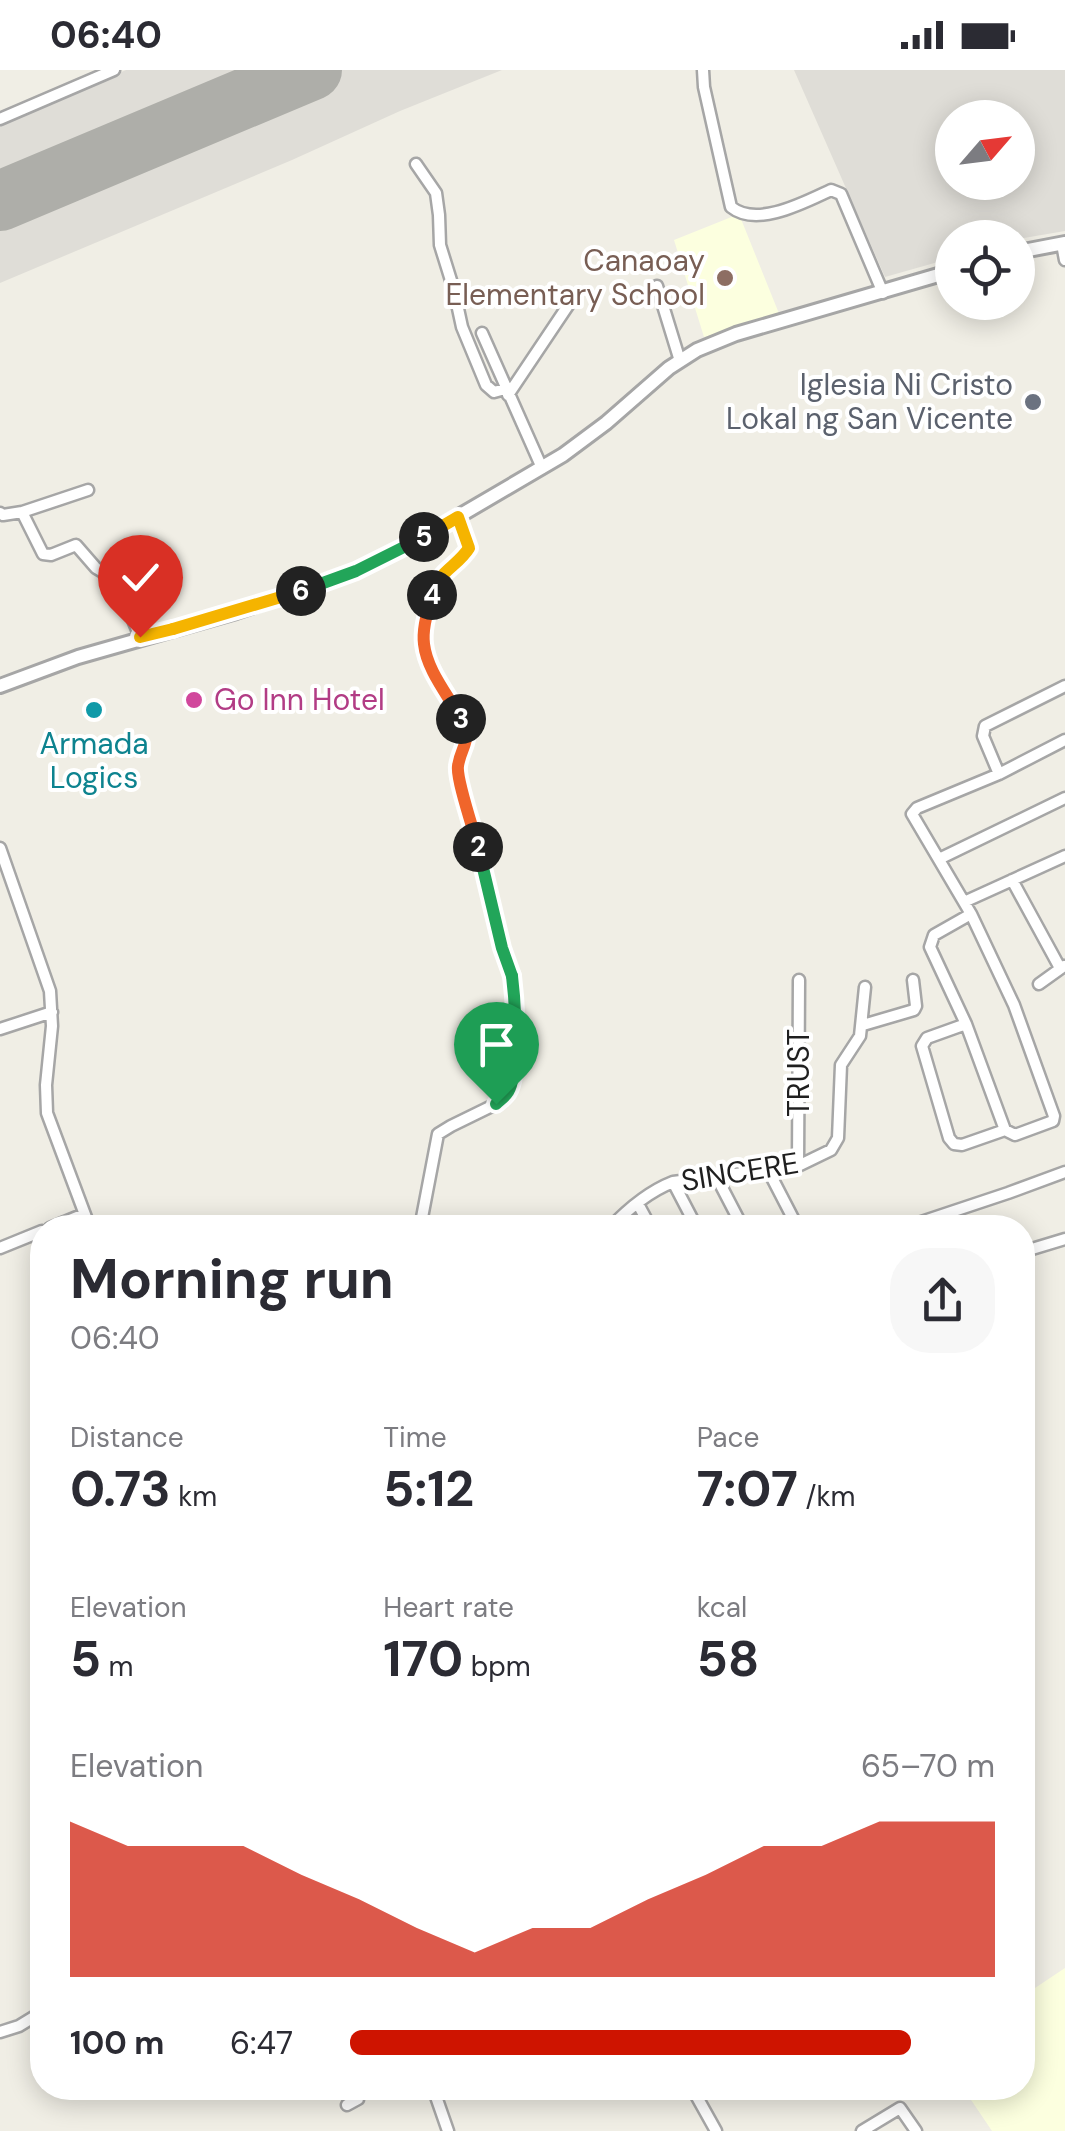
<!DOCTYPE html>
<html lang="en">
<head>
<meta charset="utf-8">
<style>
	:root { --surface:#fff; --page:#f7f7f7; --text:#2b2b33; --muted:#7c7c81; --accent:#ce1400 }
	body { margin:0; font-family:"DM Sans",sans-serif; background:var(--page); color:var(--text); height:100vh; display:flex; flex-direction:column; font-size:38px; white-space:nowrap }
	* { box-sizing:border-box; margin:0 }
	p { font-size:32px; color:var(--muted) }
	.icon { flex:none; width:55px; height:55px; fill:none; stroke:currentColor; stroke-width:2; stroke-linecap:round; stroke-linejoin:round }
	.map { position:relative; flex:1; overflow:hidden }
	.side { position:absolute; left:30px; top:1145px; width:1005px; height:885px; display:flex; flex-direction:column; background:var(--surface); border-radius:40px; box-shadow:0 5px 25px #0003 }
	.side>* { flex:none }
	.needle { width:65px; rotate:62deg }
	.fabs { position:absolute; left:935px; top:30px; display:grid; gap:20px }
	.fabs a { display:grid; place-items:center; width:100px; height:100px; border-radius:50%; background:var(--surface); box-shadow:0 5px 25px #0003; font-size:50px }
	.pin { position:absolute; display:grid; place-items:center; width:85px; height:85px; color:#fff; margin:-102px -42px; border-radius:50% 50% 50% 0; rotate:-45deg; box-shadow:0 0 10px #0007 }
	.pin .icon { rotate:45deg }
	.km { position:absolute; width:50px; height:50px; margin:-25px; border-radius:50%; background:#222; color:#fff; font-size:28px; line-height:50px; text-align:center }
	.round { display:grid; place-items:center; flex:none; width:105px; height:105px; border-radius:40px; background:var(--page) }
	.head { display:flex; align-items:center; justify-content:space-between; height:170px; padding:0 40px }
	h1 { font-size:55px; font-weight:700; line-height:75px }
	.metrics { display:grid; grid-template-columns:repeat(3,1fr); gap:15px; height:170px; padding:10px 40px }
	.metrics div { display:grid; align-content:center }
	.metrics b { font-size:50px; font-weight:700 }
	.metrics small { font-size:28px; font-weight:400 }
	.metrics p { font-size:28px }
	.chart { height:280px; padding:20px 40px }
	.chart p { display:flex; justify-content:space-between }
	.chart svg { width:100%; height:180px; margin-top:10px; fill:var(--accent); opacity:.7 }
	ul { padding:0 40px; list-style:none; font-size:32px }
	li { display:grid; grid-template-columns:160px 120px 1fr; align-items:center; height:75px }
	li i { height:25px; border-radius:12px; background:var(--accent) }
	.status { display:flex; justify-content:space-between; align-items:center; height:70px; padding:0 50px; background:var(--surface); direction:ltr }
	.status svg { height:28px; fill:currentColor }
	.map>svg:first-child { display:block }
	.education { fill:#fcffdf }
	.airport { fill:#dfddd7; fill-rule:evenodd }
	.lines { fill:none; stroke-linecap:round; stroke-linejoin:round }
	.runway { stroke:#aeaea9; stroke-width:60 }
	.minor-casing { stroke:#a6a6a6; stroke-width:15 }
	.tertiary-casing { stroke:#a6a6a6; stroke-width:18 }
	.minor { stroke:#fff; stroke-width:10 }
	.tertiary { stroke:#fff; stroke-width:12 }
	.split-1-casing { stroke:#fff; stroke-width:20 }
	.split-2-casing { stroke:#fff; stroke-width:20 }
	.split-3-casing { stroke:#fff; stroke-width:20 }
	.split-4-casing { stroke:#fff; stroke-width:20 }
	.split-5-casing { stroke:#fff; stroke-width:20 }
	.split-6-casing { stroke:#fff; stroke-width:20 }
	.split-7-casing { stroke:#fff; stroke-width:20 }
	.split-8-casing { stroke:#fff; stroke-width:20 }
	.split-1 { stroke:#22a559; stroke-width:12 }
	.split-2 { stroke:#22a559; stroke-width:12 }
	.split-3 { stroke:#f0652b; stroke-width:12 }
	.split-4 { stroke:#f0652b; stroke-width:12 }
	.split-5 { stroke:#f5b400; stroke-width:12 }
	.split-6 { stroke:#22a559; stroke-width:12 }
	.split-7 { stroke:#f5b400; stroke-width:12 }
	.split-8 { stroke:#f5b400; stroke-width:12 }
	.education-dot { fill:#8d6e63; stroke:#fff; stroke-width:4 }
	.worship-dot { fill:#6b7280; stroke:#fff; stroke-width:4 }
	.hotel-dot { fill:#d1479c; stroke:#fff; stroke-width:4 }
	.culture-dot { fill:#0f9aa8; stroke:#fff; stroke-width:4 }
	.labels { text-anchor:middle; stroke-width:8; stroke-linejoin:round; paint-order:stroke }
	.education-label { font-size:30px; fill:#785e54; stroke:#fff; text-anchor:end }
	.worship-label { font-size:30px; fill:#5b616d; stroke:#fff; text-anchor:end }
	.hotel-label { font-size:30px; fill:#b23c85; stroke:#fff; text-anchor:start }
	.culture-label { font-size:30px; fill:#0d838f; stroke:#fff }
	.street-label { font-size:30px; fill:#1f1f1f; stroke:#fff }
</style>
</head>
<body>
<div class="status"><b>06:40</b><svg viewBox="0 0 49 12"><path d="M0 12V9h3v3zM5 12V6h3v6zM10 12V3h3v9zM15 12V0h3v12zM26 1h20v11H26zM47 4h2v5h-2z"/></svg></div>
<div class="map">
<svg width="1065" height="2061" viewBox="0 0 1065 2061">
	<rect width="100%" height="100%" fill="#f0eee5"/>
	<path class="education" d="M739,144L780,246L704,267L674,170Z
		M1065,1898V2061H992L963,2018H1022L1023,1926Z"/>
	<path class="airport" d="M126,0H502L400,41L292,90L0,213V55Z
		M794,0H1065V161L1018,169L952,168V188L885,207ZM952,48H1018V112H952Z"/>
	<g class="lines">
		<path class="runway" d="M0,131L312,0"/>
		<defs>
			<path id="minor" d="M703,0L704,17L731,137C757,158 805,132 831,120L841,124L883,223
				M0,49L114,0
				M416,94L436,123L439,145L440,175L454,220L462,257L486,315L494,322L505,319
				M1062,174L1065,190
				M657,216L680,291
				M482,263L542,398
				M508,325L569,234
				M88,420L22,442L43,484L51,485L76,475L96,498L113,508L119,516L140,567
				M0,443L3,445L22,442
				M999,704L983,666L985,656L1065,616
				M0,778L50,921L52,956L46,1015L47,1043L90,1158
				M939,789L1065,728
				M1012,810L1060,898
				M964,832L1065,786
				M971,844L934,865L930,877L966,954L1005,1060
				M1039,914L1064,896
				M966,954L927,968L922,976L949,1068L954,1074L962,1075L1005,1060L1015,1065L1053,1051L1054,1046L1014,935L971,844L912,744L917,738L999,704L1065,670
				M863,955L914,940L916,936L913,910
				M0,959L52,942
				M798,1096L799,910
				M768,1100L798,1158
				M716,1106L743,1158
				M673,1112L697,1158
				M638,1134L651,1158
				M50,1158L84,1144
				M420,1158L438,1064L451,1056L496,1034L508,1023L512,1011L516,964L512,907L502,878L481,786L457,699L467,671L465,657L433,601L424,576L425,555L434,516L440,505L467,484L469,478L458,447
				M610,1158C627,1140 650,1121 673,1112L798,1096L831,1080L838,1068L841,995L860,966L865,917
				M903,1158L1008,1123L1065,1102
				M0,1178L42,1161
				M1022,1182L1065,1169
				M0,1962L19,1956L37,1945
				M433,2018L448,2061
				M692,2018L716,2061
				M347,2035L358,2029L357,2018
				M862,2061L900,2038L916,2061"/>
			<path id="tertiary" d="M1018,182L1065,173
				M0,616L78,587L236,542L356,501L430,463L563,385L606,353L669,298L697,280L736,264L952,201"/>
		</defs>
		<use href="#minor" class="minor-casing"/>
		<use href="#tertiary" class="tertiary-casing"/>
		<use href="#minor" class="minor"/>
		<use href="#tertiary" class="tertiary"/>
	</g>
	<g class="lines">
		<defs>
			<path id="split-1" d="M496,1034C500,1030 505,1027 508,1022C520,1003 515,930 512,906"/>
			<path id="split-2" d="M478,777L502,878L512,906"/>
			<path id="split-3" d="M461,649C473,672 461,675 458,696C456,709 474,761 478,777"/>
			<path id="split-4" d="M432,525C428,541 422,558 424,574C427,601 449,626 461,649"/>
			<path id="split-5" d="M424,467L458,447L469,478C458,496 437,502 432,525"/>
			<path id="split-6" d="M301,521L356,501L424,467"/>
			<path id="split-7" d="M173,559L301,521"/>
			<path id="split-8" d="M140,567L173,559"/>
		</defs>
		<use href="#split-1" class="split-1-casing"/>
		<use href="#split-2" class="split-2-casing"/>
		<use href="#split-3" class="split-3-casing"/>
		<use href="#split-4" class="split-4-casing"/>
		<use href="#split-5" class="split-5-casing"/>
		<use href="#split-6" class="split-6-casing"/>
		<use href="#split-7" class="split-7-casing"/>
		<use href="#split-8" class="split-8-casing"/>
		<use href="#split-1" class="split-1"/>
		<use href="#split-2" class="split-2"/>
		<use href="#split-3" class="split-3"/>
		<use href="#split-4" class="split-4"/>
		<use href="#split-5" class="split-5"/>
		<use href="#split-6" class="split-6"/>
		<use href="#split-7" class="split-7"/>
		<use href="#split-8" class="split-8"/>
	</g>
	<circle class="education-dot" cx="725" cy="208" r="10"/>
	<circle class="worship-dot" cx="1033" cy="332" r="10"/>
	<circle class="hotel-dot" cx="194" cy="630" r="10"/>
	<circle class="culture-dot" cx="94" cy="640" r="10"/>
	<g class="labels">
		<g class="education-label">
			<text x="705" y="201">Canaoay<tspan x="705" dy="34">Elementary School</tspan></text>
		</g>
		<g class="worship-label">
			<text x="1013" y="325">Iglesia Ni Cristo<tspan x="1013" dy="34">Lokal ng San Vicente</tspan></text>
		</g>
		<g class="hotel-label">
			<text x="214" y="640">Go Inn Hotel</text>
		</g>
		<g class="culture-label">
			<text x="94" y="684">Armada<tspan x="94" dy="34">Logics</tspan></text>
		</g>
		<g class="street-label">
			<text transform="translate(799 1003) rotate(-90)" y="10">TRUST</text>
			<text transform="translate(740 1102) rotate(-9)" y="10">SINCERE</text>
		</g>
	</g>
</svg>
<div class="fabs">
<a><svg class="needle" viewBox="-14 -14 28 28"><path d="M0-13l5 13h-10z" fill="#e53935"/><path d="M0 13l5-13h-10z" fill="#7c7c81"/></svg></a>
<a><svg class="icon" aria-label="locate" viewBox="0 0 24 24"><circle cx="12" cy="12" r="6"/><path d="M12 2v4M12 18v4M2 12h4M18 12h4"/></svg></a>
</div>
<div class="pin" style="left:496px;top:1034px;background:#1e9e55"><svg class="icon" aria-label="arrive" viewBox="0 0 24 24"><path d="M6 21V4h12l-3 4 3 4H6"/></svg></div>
<div class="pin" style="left:140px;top:567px;background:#d93025"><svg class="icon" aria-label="check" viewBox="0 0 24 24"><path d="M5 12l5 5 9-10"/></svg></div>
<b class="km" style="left:478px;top:777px">2</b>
<b class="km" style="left:461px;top:649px">3</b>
<b class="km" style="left:432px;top:525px">4</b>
<b class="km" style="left:424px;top:467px">5</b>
<b class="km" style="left:301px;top:521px">6</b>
<section class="side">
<div class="head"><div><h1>Morning run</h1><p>06:40</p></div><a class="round"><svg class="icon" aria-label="share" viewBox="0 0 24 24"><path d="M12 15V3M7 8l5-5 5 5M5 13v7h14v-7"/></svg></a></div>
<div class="metrics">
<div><p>Distance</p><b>0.73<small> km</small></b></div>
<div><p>Time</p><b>5:12</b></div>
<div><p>Pace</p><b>7:07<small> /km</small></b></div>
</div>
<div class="metrics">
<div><p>Elevation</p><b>5<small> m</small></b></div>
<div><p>Heart rate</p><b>170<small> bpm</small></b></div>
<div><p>kcal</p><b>58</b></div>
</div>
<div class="chart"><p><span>Elevation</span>65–70 m</p>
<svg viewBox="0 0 160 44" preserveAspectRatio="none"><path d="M0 44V6L10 12L20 12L30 12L40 19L50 25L60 32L70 38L80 32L90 32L100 25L110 19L120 12L130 12L140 6L150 6L160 6V44z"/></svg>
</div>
<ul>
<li><b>100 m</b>6:47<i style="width:87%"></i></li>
</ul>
</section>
</div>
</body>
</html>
